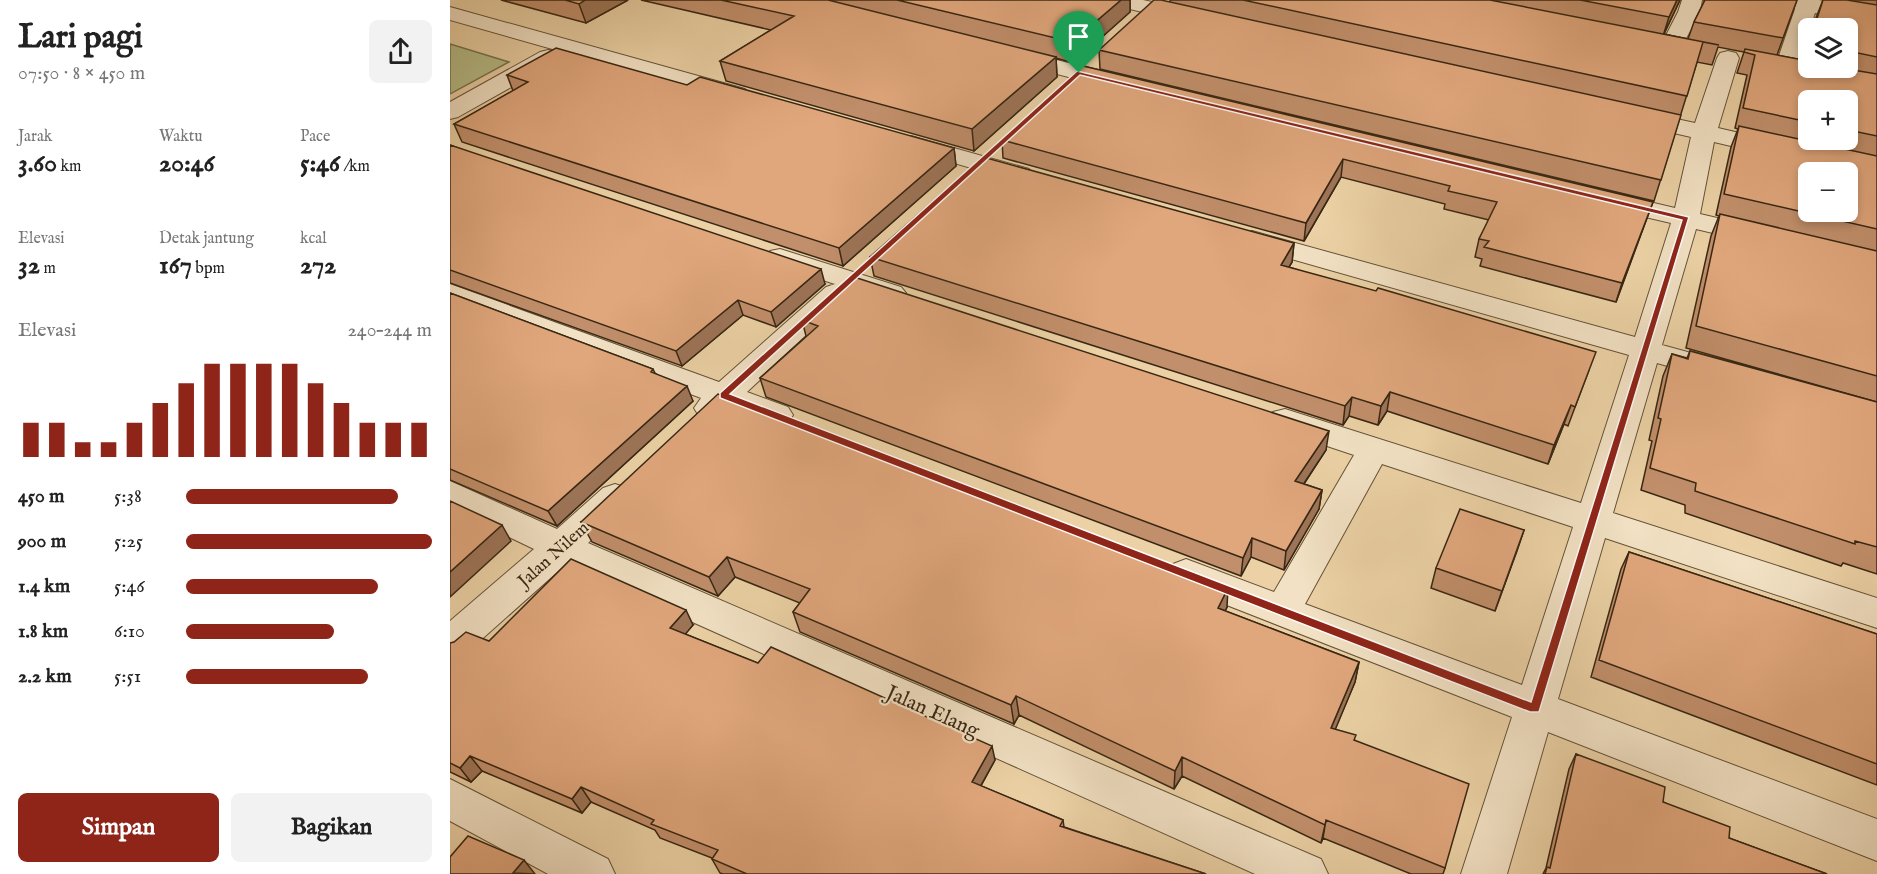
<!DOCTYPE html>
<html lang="id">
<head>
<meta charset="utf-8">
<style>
	:root { --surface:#fff; --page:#f2f2f2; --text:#222; --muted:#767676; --accent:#8f2418 }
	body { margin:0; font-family:"IM FELL English",serif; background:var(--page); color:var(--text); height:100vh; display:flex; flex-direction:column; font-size:22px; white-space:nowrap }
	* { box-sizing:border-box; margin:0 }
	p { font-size:20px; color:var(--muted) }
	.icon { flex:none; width:33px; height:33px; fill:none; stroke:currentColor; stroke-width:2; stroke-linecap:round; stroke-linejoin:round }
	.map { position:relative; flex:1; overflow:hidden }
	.sheet { display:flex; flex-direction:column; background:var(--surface); width:450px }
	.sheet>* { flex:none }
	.fabs { position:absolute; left:1348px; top:18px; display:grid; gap:12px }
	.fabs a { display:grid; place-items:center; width:60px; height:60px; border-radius:9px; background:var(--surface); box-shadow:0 3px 9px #0003; font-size:30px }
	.pin { position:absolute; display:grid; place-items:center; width:51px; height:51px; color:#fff; margin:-62px -26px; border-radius:50% 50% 50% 0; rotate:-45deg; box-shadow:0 0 6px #0007 }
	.pin .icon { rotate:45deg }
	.round { display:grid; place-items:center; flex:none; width:63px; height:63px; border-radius:9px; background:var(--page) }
	.summary { display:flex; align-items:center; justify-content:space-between; height:102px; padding:0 18px }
	h1 { font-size:33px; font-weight:700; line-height:45px }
	.figures { display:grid; grid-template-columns:repeat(3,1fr); gap:9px; height:102px; padding:6px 18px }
	.figures div { display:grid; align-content:center }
	.figures b { font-size:26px; font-weight:700 }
	.figures small { font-size:16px; font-weight:400 }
	.figures p { font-size:16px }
	.chart { height:168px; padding:12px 18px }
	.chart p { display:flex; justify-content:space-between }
	.chart svg { width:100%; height:108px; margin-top:6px; stroke:var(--accent); stroke-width:6 }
	.button { display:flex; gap:12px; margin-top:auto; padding:12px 18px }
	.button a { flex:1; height:69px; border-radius:9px; background:var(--accent); color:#fff; font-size:24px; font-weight:700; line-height:69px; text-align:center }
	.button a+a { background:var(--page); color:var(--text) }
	ul { padding:0 18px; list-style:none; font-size:20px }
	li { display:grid; grid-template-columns:96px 72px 1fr; align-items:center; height:45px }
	li i { height:15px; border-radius:8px; background:var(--accent) }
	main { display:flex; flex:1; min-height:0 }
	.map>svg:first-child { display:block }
	.green { fill:#b6bc87; stroke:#77724d; stroke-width:1.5 }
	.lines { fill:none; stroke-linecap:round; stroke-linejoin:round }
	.street-casing { stroke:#655238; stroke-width:2 }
	.street { fill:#f2e1c4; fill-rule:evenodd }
	.wall { fill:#c18f6b; stroke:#382713; stroke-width:1.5; fill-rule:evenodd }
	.shaded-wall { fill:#9d7457; stroke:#382713; stroke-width:1.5 }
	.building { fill:#e0a67c; stroke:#382713; stroke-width:1.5; fill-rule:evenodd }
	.route { fill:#8f2418; stroke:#fff; stroke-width:1.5; fill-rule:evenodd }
	.labels { text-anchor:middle; stroke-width:4.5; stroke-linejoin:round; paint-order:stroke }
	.street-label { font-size:18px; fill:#382713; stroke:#f2e1c4 }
	.near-street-label { font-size:21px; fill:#382713; stroke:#f2e1c4 }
</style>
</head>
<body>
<main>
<section class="sheet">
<div class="summary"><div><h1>Lari pagi</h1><p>07:50 · 8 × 450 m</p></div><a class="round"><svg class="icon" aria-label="share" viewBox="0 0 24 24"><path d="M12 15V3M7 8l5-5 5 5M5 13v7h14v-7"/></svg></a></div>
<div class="figures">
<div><p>Jarak</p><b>3.60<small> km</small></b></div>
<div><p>Waktu</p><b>20:46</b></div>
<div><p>Pace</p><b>5:46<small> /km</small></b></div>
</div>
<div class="figures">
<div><p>Elevasi</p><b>32<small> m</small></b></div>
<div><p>Detak jantung</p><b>167<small> bpm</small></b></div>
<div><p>kcal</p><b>272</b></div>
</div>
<div class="chart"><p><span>Elevasi</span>240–244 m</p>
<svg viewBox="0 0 160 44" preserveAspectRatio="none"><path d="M5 44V30M15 44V30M25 44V38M35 44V38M45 44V30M55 44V22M65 44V14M75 44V6M85 44V6M95 44V6M105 44V6M115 44V14M125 44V22M135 44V30M145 44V30M155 44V30"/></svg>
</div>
<ul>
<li><b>450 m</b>5:38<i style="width:86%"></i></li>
<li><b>900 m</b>5:25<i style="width:100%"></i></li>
<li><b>1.4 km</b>5:46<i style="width:78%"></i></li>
<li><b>1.8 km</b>6:10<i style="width:60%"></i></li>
<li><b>2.2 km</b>5:51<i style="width:74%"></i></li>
</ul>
<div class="button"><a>Simpan</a><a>Bagikan</a></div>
</section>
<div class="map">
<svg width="1427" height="874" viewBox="0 0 1427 874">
	<rect width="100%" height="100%" fill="#ebd1a5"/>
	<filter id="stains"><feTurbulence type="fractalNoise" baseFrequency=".00333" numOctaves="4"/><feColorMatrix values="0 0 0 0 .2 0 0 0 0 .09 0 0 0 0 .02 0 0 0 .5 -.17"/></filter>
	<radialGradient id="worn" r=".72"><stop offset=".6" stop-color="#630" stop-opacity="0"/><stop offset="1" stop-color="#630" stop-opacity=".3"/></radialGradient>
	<path class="green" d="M0,44L59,62L0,94Z"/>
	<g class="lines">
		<defs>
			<path id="street" d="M655,0H693L748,12L751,17L748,22L740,23L658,4Z
				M1232,0H1252L1250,12L1229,52L1221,54L1213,52L1210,47L1228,12Z
				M1322,0H1369L1427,12V24L1365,13L1346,70L1343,75L1335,77L1327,75L1324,70L1345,9L1325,4Z
				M0,7L295,89L299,94L295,99L287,101L279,99L0,20Z
				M563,49L678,78L682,83L678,88L670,90L555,61L552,56L555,51Z
				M98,50L106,52L109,57L106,62L8,117L0,119V102L90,52Z
				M1278,51L1286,53L1289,58L1268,128L1337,144L1341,149L1337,154L1328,157L1264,142L1250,214L1319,230L1323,236L1319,242L1309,244L1246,229L1212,345L1274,362L1279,369L1274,376L1263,379L1207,363L1163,513L1427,598V628L1155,538L1108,699L1427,819V861L1098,732L1057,874H1011L1062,717L723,584L718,574L723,564L736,559L824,592L904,455L823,428L819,420L823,412L835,409L1131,503L1179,355L792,245L788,239L792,233L802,231L1185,337L1221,223L1148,206L1144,200L1148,194L1157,192L1225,208L1241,137L1176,122L1173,117L1176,112L1185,110L1245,123L1267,58L1270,53ZM932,464L1123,527L1072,685L855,604Z
				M461,136L579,169L583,174L579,179L570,182L452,148L449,143L452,138Z
				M330,249L451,287L456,293L451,299L441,302L397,288L401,293L396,299L297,392L338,407L343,415L338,423L327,426L279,409C269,418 262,420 249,416L244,408L251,398L0,303V284L269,382L376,287L385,284L320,263L316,257L320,251Z
				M0,481L107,529L153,488L165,484L177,488L182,497L177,506L138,543L871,859L878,874H805L115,565L14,655L0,660V621L84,549L0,509Z
				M0,779L158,859L165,874H98L0,821Z"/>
		</defs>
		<use href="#street" class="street-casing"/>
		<use href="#street" class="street"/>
	</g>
	<path class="wall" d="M51,0H178L136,23Z
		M191,0H680V12L623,63L606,58L607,77L524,151L276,81L270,61L321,30Z
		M720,0H1230L1214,34L1238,39L1244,22L1254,2V0H1347L1327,55L1352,60L1359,39V68H1398V28H1362L1373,0H1427V402L1236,348L1261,236L1269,216L1266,215L1281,147L1288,129L1285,128L1297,75L1287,73L1294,52L1268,47L1262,65L1247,62L1204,201L650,69L649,50L720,2ZM1359,100H1398V140H1359Z
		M633,66L1203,202L1166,302L1030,266L1032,259L1025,257L1029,239L1039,220L994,209L995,204L891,177L854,241L553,158L552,140Z
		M57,75L237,85L504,148L506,166L393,266L12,142L4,124L63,91Z
		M0,145L375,284L326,327L293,315L232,366L0,283Z
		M844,243L842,262L839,267L1139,370L1118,426L1114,424L1098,464L937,411L928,425L899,416L893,425L424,276L420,257Z
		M0,293L203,369L205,373L243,401L107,526L0,480Z
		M352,320L876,450L854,484L872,490L869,509L834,570L801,557L791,576L316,397L310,378L356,336Z
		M1240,351L1427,402V574L1393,563L1391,566L1235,513V505L1191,490L1202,441L1199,440L1213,376L1222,354L1237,358Z
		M131,522L777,607L775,611L909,662L905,682L885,729L905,740L995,868L993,874H961L873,838L871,843L732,776L724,789L569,715L564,724L350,632L343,612L350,603L285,577L268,596L142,542Z
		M1074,530L1045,611L981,588L986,568Z
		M1179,552L1427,634V785L1141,677L1171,569Z
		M243,625L235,634L545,760L531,786L613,820L614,827L756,874H273L270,873L262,859V858L210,838L205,830L141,802L132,813L32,771L21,782L0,772V643L39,641Z
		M1126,754L1279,838L1377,874H1093L1096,868L1119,769Z"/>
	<path class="shaded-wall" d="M135,0H178L136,23L129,4Z
		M671,0H680V12L623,63L622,42Z
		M1227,0H1230L1213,36L1219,17Z
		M606,57L607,77L524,151L522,129Z
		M504,148L506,166L393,266L389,248Z
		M893,159L891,177L854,241L856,223Z
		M1203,202L1196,220L1166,302L1172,283Z
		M844,243L842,262L829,284L831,265Z
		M371,269L375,284L326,327L321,312Z
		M288,300L293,315L232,366L226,351Z
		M237,386L243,401L107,526L98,511Z
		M940,392L937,411L928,425L931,406Z
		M902,397L899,416L893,425L895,406Z
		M1121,405L1114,424L1098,464L1104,445Z
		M879,431L876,450L843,500L845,481Z
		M872,490L869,509L834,570L836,551Z
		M52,525L61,541L0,597V572Z
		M1074,530L1067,551L1045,611L1052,591Z
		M802,538L801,557L791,576L793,558Z
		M277,557L285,577L268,596L259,577Z
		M778,588L777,607L767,628L768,608Z
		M236,610L243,625L228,643L220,628Z
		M909,662L905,682L878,747L881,728Z
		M566,696L569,715L564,724L561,705Z
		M542,746L545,760L525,796L522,782Z
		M20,756L32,771L21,782L10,768Z
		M732,757V776L724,789L725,771Z
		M131,787L141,802L132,813L122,799Z
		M876,820L873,838L871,843L875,825Z
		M74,860L85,874H84L63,873Z"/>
	<path class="building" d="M115,0H135L129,4Z
		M271,0H378L606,57L522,129L270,61L344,16Z
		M447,0H671L622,42Z
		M704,0H711L1231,115L1211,180L649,50Z
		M793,0H1040L1269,45L1253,42L1237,96Z
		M1130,0H1227L1219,17Z
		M1255,0H1347L1333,38L1244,22Z
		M1373,0H1397L1427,5V57L1398,51V28H1364Z
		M106,48L237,85L250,77L504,148L389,248L4,124L78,82L57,75Z
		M1295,49L1359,61V68H1391L1427,74V136L1398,130V100H1359V122L1293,108L1305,55L1294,52Z
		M633,66L1203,202L1172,283L1034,247L1039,241L1029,239L1047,202L998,191L1000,186L893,159L856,223L552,140Z
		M1289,126L1427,156V229L1274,194ZM1359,172H1398V212H1359Z
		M0,145L371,269L321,312L288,300L226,351L0,270Z
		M533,157L844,243L831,265L926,291L928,288L1146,352L1125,407L1121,405L1104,445L940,392L931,406L902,397L895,406L420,257Z
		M1270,214L1427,251V376L1246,326Z
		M401,276L879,431L845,481L872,490L836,551L802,538L793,558L310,378L368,326L352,320Z
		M0,293L203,369L201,372L237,386L98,511L0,469Z
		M1240,351L1427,402V547L1405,541V544L1245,491L1246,483L1200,468L1211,419L1208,418L1222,354L1238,359Z
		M268,394L283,400L286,397L778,588L768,608L909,662L881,728L906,735L904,740L1019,784L995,868L876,820L875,825L732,757L725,771L566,696L561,705L343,612L360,589L277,557L259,577L131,522Z
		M0,501L52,525L0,572Z
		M1010,509L1074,530L1052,591L986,568Z
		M1179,552L1427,634V764L1149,660Z
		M121,559L236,610L220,628L308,663L321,647L542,746L522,782L613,820L610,826L756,874H297L262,859L268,850L201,824L204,820L131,787L122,799L20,756L10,768L0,763V643L4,642L16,632L39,641Z
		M1126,754L1215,787L1213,802L1280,827L1279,838L1377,874H1095L1097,867L1100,868Z
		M18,836L74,860L63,873L64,874H0V857Z"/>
	<path class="route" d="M627,71L1239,217L1089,712H1080L270,398V393ZM630,75L1232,220L1081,702L280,394Z"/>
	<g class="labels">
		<g class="street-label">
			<text transform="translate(103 554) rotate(-42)" y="6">Jalan Nilem</text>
		</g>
		<g class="near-street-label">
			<text transform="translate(483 711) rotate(24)" y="7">Jalan Elang</text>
		</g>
	</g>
	<rect width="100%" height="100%" filter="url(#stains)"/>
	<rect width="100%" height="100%" fill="url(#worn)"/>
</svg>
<div class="fabs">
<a><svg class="icon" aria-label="layers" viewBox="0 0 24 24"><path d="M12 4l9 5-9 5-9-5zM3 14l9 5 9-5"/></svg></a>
<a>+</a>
<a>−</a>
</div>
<div class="pin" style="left:629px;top:73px;background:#1e9e55"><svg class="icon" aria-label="arrive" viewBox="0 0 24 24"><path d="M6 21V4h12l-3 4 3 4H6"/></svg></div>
</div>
</main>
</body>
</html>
